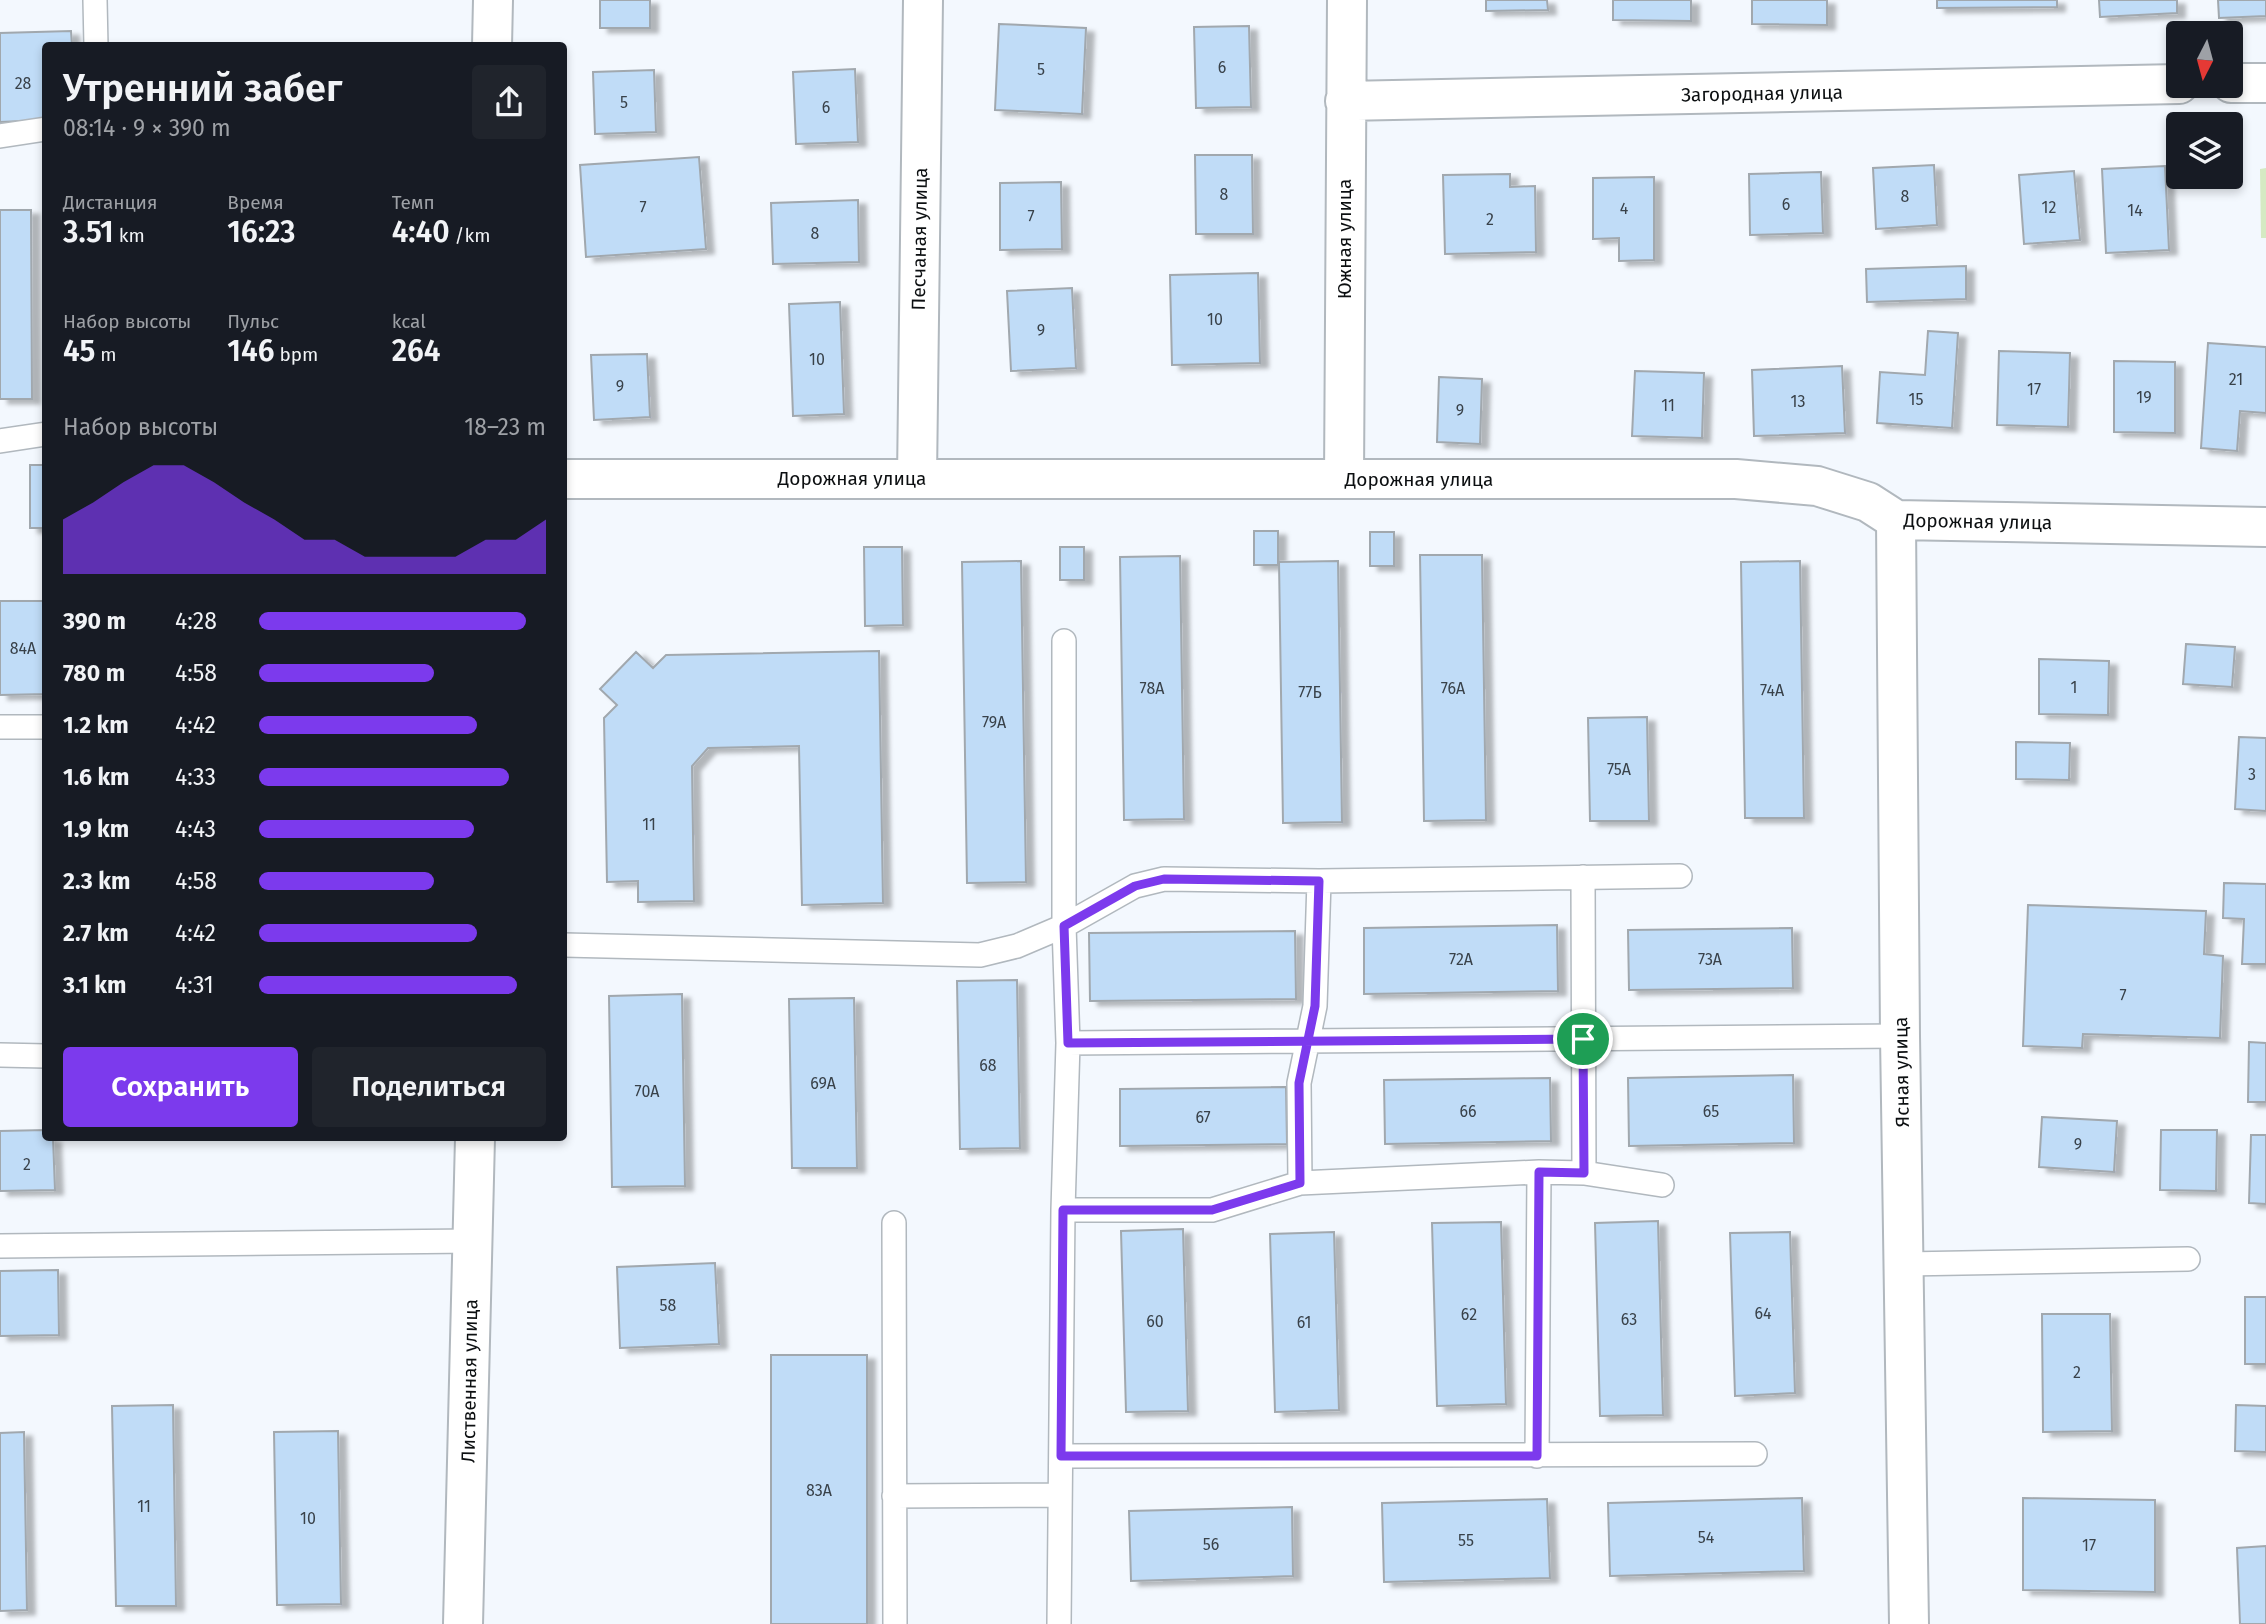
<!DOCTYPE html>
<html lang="ru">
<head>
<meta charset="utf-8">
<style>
	:root { --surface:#171b24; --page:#20242c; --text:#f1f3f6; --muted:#9ea1a6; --accent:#7c3aed }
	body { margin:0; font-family:"Fira Sans",sans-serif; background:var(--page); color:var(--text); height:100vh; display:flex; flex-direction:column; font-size:26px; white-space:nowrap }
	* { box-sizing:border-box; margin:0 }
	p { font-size:23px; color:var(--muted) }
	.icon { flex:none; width:38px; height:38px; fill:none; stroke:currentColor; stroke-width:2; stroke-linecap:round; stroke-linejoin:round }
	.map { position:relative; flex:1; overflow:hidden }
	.panel { position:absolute; left:42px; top:42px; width:525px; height:1099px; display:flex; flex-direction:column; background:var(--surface); border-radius:7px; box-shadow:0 4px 10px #0003 }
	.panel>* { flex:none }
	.needle { width:46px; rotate:186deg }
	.buttons { position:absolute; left:2166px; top:21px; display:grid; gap:14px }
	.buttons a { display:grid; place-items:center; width:77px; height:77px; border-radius:7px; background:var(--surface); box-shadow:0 4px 10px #0003; font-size:35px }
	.pin { position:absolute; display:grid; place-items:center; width:60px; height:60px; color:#fff; margin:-30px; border:4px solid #fff; border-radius:50%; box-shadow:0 2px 7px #0007 }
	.round { display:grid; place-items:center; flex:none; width:74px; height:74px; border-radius:7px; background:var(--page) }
	.summary { display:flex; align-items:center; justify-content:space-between; height:119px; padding:0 21px }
	h1 { font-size:38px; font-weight:600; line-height:52px }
	.figures { display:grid; grid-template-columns:repeat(3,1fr); gap:10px; height:119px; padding:7px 21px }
	.figures div { display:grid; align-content:center }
	.figures b { font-size:30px; font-weight:600 }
	.figures small { font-size:19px; font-weight:400 }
	.figures p { font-size:19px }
	.chart { height:196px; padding:14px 21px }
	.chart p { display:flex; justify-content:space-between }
	.chart svg { width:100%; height:126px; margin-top:7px; fill:var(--accent); opacity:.7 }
	.action { display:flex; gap:14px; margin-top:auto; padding:14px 21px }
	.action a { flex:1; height:80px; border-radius:7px; background:var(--accent); color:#fff; font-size:28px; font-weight:600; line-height:80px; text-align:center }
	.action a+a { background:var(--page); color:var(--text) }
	ul { padding:0 21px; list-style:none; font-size:23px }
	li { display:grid; grid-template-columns:112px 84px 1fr; align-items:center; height:52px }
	li i { height:18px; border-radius:9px; background:var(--accent) }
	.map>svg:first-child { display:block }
	.green { fill:#d5eac3 }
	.building { fill:#c0dcf7; stroke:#a1a8ae; stroke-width:2; filter:url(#shadow) }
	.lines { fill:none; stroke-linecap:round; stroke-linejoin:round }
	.service-casing { stroke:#b1b8be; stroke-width:26 }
	.minor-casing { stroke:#b1b8be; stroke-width:42 }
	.service { stroke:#fff; stroke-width:23 }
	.minor { stroke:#fff; stroke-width:38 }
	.route-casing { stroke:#fff; stroke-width:14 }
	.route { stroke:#7c3aed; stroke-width:9 }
	.labels { text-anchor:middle; stroke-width:6; stroke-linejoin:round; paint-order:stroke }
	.number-label { font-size:16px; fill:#39424a }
	.street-label { font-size:19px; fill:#0c0f11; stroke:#fff }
</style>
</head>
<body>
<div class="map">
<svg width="2266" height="1624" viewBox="0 0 2266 1624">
	<defs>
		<filter id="shadow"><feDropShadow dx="8" dy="4.5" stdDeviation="2" flood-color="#0004"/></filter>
	</defs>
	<rect width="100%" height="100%" fill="#f3f8fe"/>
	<path class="green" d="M2266,168V238H2261L2260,169Z"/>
	<path class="building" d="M600,0H650V28H600Z
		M1486,0H1547L1548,10L1486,11Z
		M1613,0H1691V21L1613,20Z
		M1752,0H1827V25L1752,24Z
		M1937,0H2057V7L1937,8Z
		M2099,0H2177V13L2100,17Z
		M2218,0H2266V16L2219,18Z
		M999,24L1086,28L1082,114L995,110Z
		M1249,26L1251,107L1196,108L1194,27Z
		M71,31L72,46H46V120L0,122V33Z
		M855,69L858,142L796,144L793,72Z
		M654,70L656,132L595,134L593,72Z
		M1195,155H1252L1253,234H1196Z
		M699,157L706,249L586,257L580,165Z
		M1934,165L1937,225L1876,229L1873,168Z
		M2165,166L2169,250L2106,253L2102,169Z
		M2074,171L2080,240L2024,244L2019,175Z
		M1821,172L1823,233L1750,235L1749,174Z
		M1510,174V187L1535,186L1536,252L1445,254L1443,175Z
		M1654,177V260L1619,261V238L1593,239V178Z
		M1061,182L1062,249L1000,250V183Z
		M858,200L859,262L773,264L771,203Z
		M0,210H31L32,399H0Z
		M1966,266V299L1867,302L1866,269Z
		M1258,273L1260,363L1172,365L1170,275Z
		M1072,288L1076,368L1011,371L1007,291Z
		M840,302L844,414L793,416L789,304Z
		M1928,331L1958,333L1952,428L1877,423L1880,372L1925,375Z
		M2208,343L2266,347V413L2240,411L2237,451L2201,448Z
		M1999,351L2070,353L2068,427L1997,425Z
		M647,354L650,417L594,420L591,355Z
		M2114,361L2175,362V433L2114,432Z
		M1842,366L1845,433L1754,436L1752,370Z
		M1635,371L1704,373L1702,438L1632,436Z
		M1439,377L1482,379L1480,444L1437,442Z
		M30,465H46V528H30Z
		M1254,531H1278V565H1254Z
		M1370,532H1394V566H1370Z
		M864,547H902L903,625L865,626Z
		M1060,547H1084V580H1060Z
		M1420,555H1482L1486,820L1424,821Z
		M1180,556L1184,819L1124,820L1120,557Z
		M1021,561L1026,882L967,883L962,562Z
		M1338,561L1342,822L1283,823L1279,562Z
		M1800,561L1804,818H1745L1741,562Z
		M0,601H46V694L0,695Z
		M2186,644L2235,647L2232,687L2183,684Z
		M879,651L883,903L802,905L799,746L708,748L692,766L694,901L638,902V881L607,882L604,718L617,705L600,689L636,652L653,668L666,655Z
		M2039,659L2109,661L2108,715L2039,714Z
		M1647,717L1649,821H1590L1588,718Z
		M2239,737L2266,738V811L2235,809Z
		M2016,742L2070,743L2069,780L2016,779Z
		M2224,883L2266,884V964H2242L2244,919L2223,918Z
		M2028,905L2206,911L2204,954L2223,956L2220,1038L2083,1034L2082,1048L2023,1046Z
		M1557,925L1558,991L1364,994V928Z
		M1792,928L1793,988L1629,990L1628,930Z
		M1295,931L1296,999L1090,1001L1089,933Z
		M1017,980L1020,1148L960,1149L957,981Z
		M682,994L685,1186L612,1187L609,996Z
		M854,998L857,1168H792L789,999Z
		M2249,1042L2266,1043V1102H2248Z
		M1793,1075L1794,1143L1629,1146L1628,1078Z
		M1550,1078L1551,1141L1385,1144L1384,1080Z
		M1286,1087L1287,1144L1120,1146V1089Z
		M2042,1117L2117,1121L2114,1172L2039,1167Z
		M46,1130V1138H53L55,1190L0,1191V1131Z
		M2161,1130H2217L2216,1191L2160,1190Z
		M2251,1135H2266V1204L2249,1203Z
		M1658,1221L1663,1415L1600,1416L1595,1223Z
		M1501,1222L1506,1404L1437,1406L1432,1223Z
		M1183,1229L1188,1411L1126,1412L1121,1231Z
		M1334,1232L1339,1410L1275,1412L1270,1234Z
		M1790,1232L1795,1393L1735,1396L1730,1233Z
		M715,1263L719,1344L620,1348L617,1267Z
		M58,1270L59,1335L0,1336V1271Z
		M2245,1297H2266V1364H2245Z
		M2042,1314H2110L2112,1431L2043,1432Z
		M771,1355H867V1624H771Z
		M173,1405L176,1606H116L112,1406Z
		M2236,1405L2266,1406V1452L2235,1451Z
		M338,1431L341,1604L277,1605L274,1432Z
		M24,1432L27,1610L0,1611V1433Z
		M1802,1498L1804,1571L1610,1576L1608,1503Z
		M2023,1498L2155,1500V1592L2023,1590Z
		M1547,1499L1550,1578L1384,1582L1382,1503Z
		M1292,1507L1293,1576L1131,1581L1129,1511Z
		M2266,1546V1624H2240L2237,1548Z"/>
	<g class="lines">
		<defs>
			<path id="service" d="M95,0L96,46
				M0,136L46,129
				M0,441L46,434
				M1064,641V926L1068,1043
				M0,727H46
				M1583,877L1584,1173
				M564,945L980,955L1017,946L1064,926L1135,886L1164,879L1319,881L1680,876
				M0,1055L46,1056
				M1300,1183L1299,1083L1315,1006L1319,881
				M1063,1210H1212L1300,1183L1539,1172L1584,1173L1662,1185
				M894,1223L895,1624
				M0,1246L473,1241
				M1905,1264L2188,1259
				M1061,1456L1755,1454
				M1537,1456L1539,1172
				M894,1496L1060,1495
				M1059,1624L1063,1210L1068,1043L1900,1036"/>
			<path id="minor" d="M492,46L493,0
				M2231,83H2266
				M1345,101L2179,84
				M917,478L923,0
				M564,479H1736L1817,486L1868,502L1896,520L2266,527
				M1344,479L1347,0
				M1896,520L1900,1036L1909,1624
				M463,1624L475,1138"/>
		</defs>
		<use href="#service" class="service-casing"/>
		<use href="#minor" class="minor-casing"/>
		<use href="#service" class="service"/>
		<use href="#minor" class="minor"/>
	</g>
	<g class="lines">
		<defs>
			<path id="route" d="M1583,1039L1068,1043L1064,926L1135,886L1164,879L1319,881L1315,1006L1299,1083L1300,1183L1212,1210H1063L1061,1456H1537L1539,1172L1584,1173L1583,1039"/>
		</defs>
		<use href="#route" class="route-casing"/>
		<use href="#route" class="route"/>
	</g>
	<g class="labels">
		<g class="number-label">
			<text x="1222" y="73">6</text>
			<text x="1041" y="75">5</text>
			<text x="23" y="89">28</text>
			<text x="624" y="108">5</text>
			<text x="826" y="113">6</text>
			<text x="1224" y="200">8</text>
			<text x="1905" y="202">8</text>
			<text x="1786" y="210">6</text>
			<text x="643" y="213">7</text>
			<text x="2049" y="213">12</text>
			<text x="1624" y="214">4</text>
			<text x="2135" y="216">14</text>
			<text x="1031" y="222">7</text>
			<text x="1490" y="225">2</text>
			<text x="815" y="239">8</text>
			<text x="1215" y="325">10</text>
			<text x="1041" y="336">9</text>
			<text x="817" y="365">10</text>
			<text x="2236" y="385">21</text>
			<text x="620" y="392">9</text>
			<text x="2034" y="395">17</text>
			<text x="2144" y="403">19</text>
			<text x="1916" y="405">15</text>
			<text x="1798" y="407">13</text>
			<text x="1668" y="411">11</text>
			<text x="1460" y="416">9</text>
			<text x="23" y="654">84А</text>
			<text x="2074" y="693">1</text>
			<text x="1152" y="694">78А</text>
			<text x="1453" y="694">76А</text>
			<text x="1772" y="696">74А</text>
			<text x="1310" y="698">77Б</text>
			<text x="994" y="728">79А</text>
			<text x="1619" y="775">75А</text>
			<text x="2252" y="780">3</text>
			<text x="649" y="830">11</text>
			<text x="1461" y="965">72А</text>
			<text x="1710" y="965">73А</text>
			<text x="2123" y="1001">7</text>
			<text x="988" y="1071">68</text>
			<text x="823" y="1089">69А</text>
			<text x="647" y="1097">70А</text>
			<text x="1468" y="1117">66</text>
			<text x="1711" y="1117">65</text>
			<text x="1203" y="1123">67</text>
			<text x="2078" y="1150">9</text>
			<text x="27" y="1170">2</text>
			<text x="668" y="1311">58</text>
			<text x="1763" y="1319">64</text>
			<text x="1469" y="1320">62</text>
			<text x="1629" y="1325">63</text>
			<text x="1155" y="1327">60</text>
			<text x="1304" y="1328">61</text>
			<text x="2077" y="1378">2</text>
			<text x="819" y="1496">83А</text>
			<text x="144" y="1512">11</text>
			<text x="308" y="1524">10</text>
			<text x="1706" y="1543">54</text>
			<text x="1466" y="1546">55</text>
			<text x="1211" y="1550">56</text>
			<text x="2089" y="1551">17</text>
		</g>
		<g class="street-label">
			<text transform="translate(1762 93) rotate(-1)" y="7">Загородная улица</text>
			<text transform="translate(919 239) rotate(-89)" y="7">Песчаная улица</text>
			<text transform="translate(1344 239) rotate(-90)" y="7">Южная улица</text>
			<text x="852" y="485">Дорожная улица</text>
			<text x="1419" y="486">Дорожная улица</text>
			<text transform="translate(1978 521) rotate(1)" y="7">Дорожная улица</text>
			<text transform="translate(1901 1072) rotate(-91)" y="7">Ясная улица</text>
			<text transform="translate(469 1381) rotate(-89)" y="7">Лиственная улица</text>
		</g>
	</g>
</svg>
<div class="buttons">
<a><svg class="needle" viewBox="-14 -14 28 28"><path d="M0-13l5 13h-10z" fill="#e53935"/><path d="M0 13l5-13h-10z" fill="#9ea1a6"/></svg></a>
<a><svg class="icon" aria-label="layers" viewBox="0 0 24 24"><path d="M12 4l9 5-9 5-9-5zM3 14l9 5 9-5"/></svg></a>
</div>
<div class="pin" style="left:1583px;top:1039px;background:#1e9e55"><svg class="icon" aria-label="arrive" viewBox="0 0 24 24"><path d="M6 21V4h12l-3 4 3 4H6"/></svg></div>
<section class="panel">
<div class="summary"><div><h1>Утренний забег</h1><p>08:14 · 9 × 390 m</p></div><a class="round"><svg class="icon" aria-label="share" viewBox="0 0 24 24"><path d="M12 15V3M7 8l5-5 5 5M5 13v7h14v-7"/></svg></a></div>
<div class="figures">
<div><p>Дистанция</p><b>3.51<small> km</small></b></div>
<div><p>Время</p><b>16:23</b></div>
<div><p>Темп</p><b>4:40<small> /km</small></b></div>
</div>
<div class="figures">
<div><p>Набор высоты</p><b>45<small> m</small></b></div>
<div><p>Пульс</p><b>146<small> bpm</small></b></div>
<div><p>kcal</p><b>264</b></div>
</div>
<div class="chart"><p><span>Набор высоты</span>18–23 m</p>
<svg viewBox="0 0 160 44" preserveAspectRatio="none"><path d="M0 44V25L10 19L20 12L30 6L40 6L50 12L60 19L70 25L80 32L90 32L100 38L110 38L120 38L130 38L140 32L150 32L160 25V44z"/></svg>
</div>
<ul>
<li><b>390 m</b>4:28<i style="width:93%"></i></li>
<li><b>780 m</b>4:58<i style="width:61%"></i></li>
<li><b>1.2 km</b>4:42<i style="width:76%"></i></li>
<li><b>1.6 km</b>4:33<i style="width:87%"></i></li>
<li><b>1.9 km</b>4:43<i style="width:75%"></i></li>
<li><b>2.3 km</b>4:58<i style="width:61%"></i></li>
<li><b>2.7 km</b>4:42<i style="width:76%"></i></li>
<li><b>3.1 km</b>4:31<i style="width:90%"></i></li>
</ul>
<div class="action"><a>Сохранить</a><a>Поделиться</a></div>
</section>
</div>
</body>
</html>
